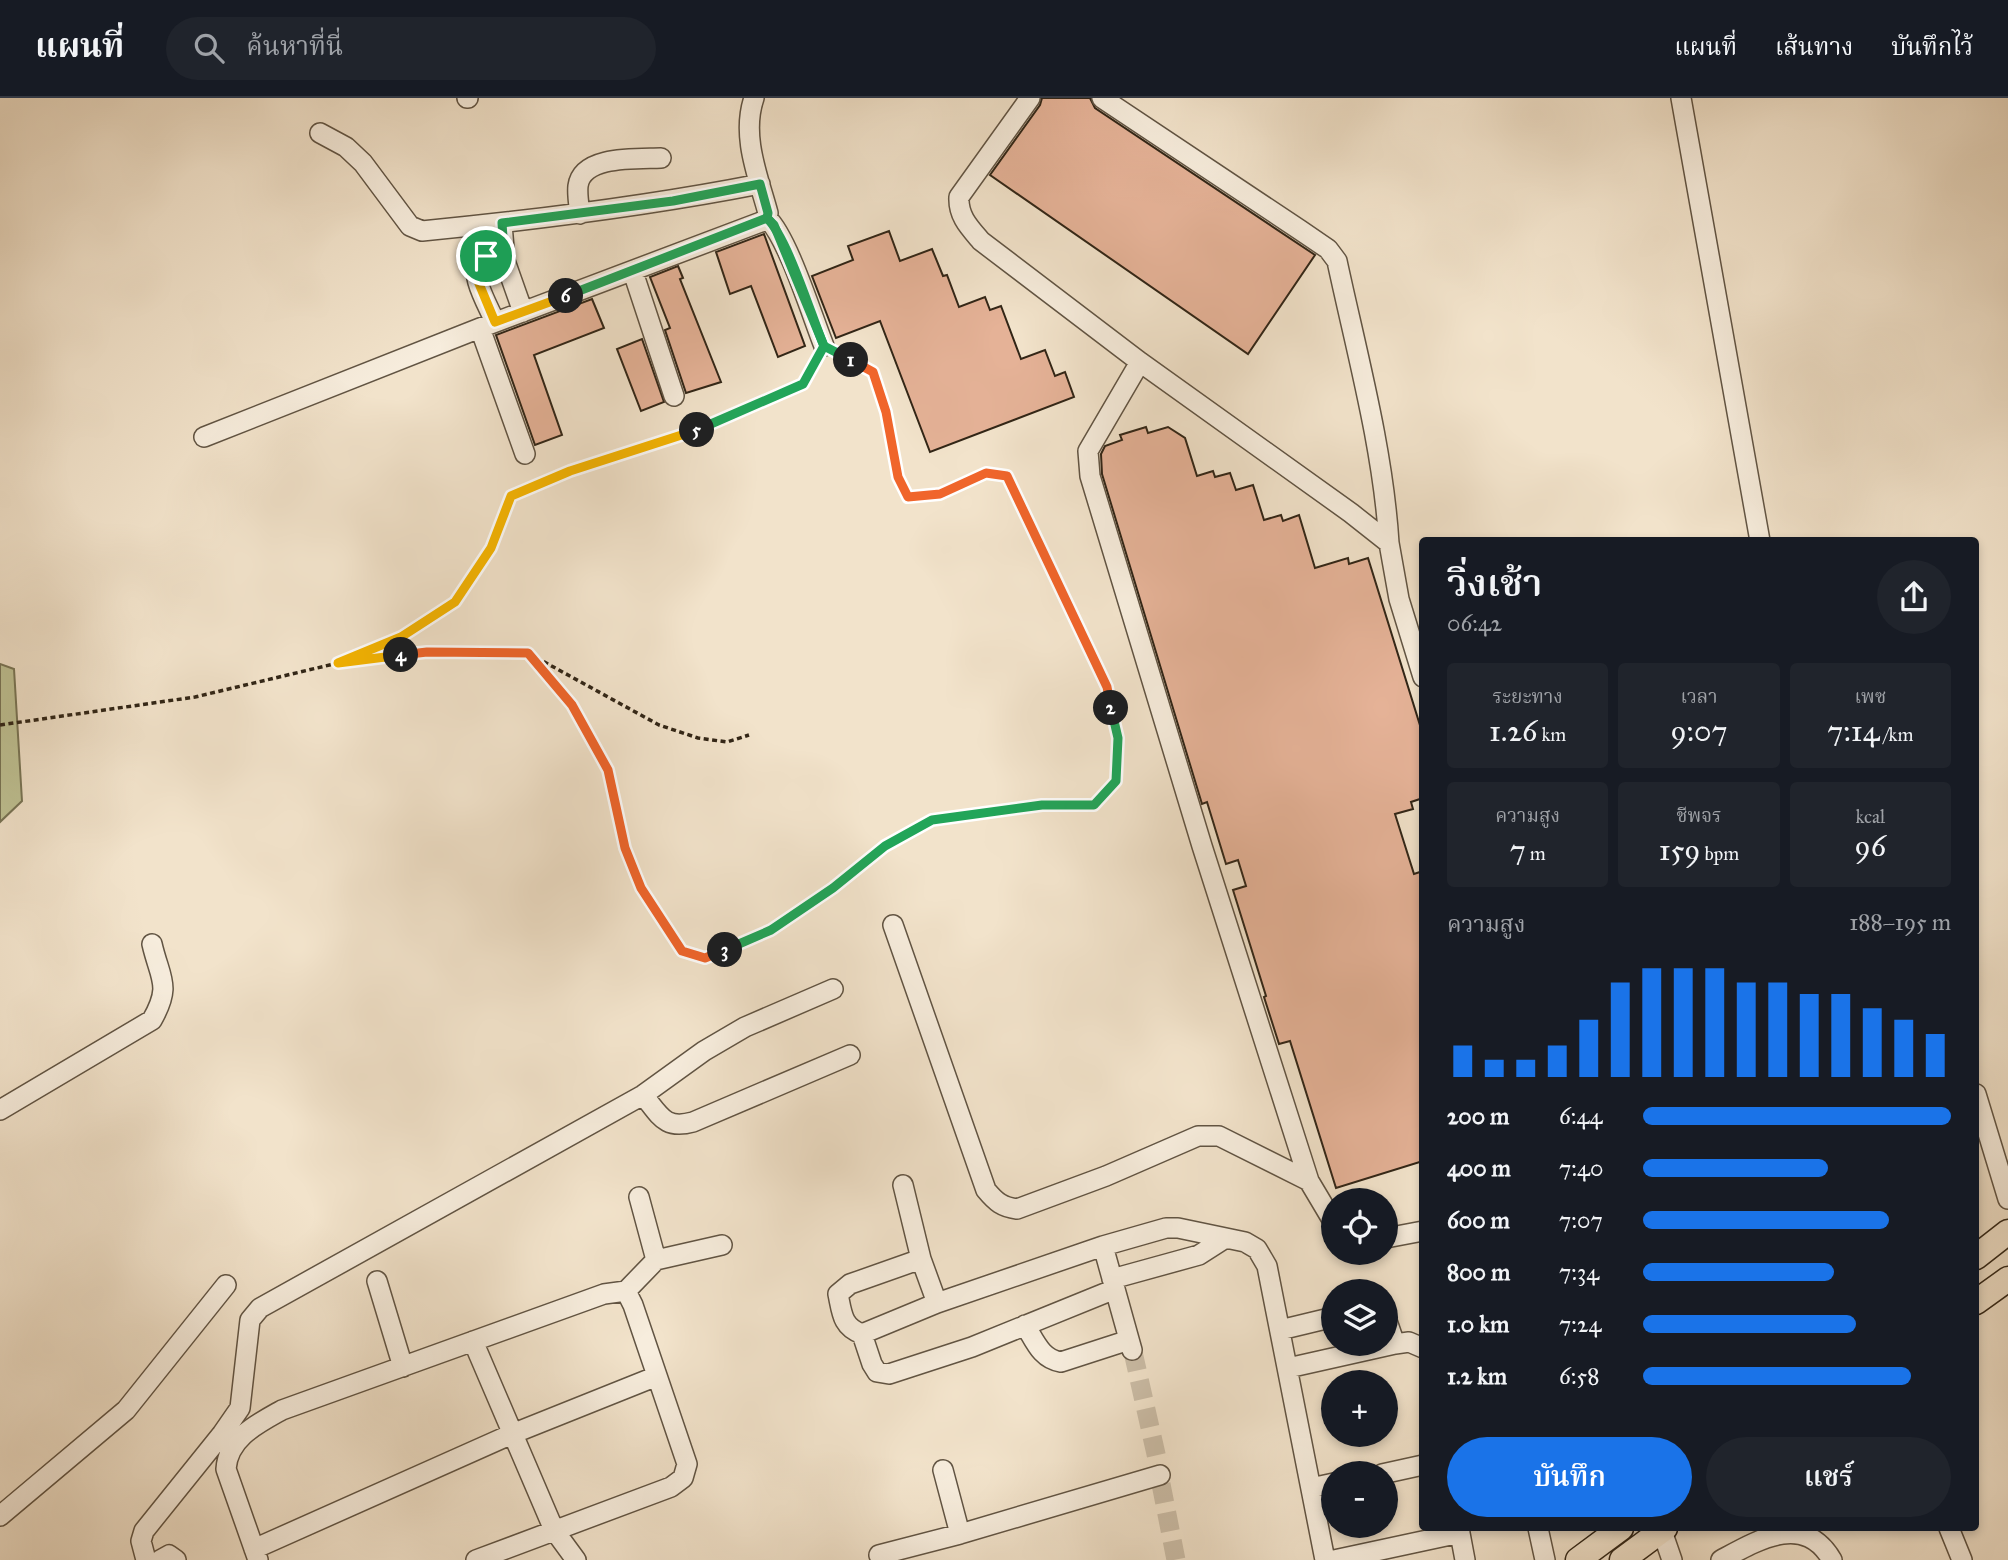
<!DOCTYPE html>
<html lang="th">
<head>
<meta charset="utf-8">
<style>
	:root { --surface:#171b24; --page:#20242c; --text:#f1f3f6; --muted:#9ea1a6; --line:#363941; --accent:#1a73e8 }
	body { margin:0; font-family:"IM FELL Great Primer","Noto Serif Thai",serif; background:var(--page); color:var(--text); height:100vh; display:flex; flex-direction:column; font-size:26px; white-space:nowrap }
	* { box-sizing:border-box; margin:0 }
	p { font-size:23px; color:var(--muted) }
	.icon { flex:none; width:38px; height:38px; fill:none; stroke:currentColor; stroke-width:2; stroke-linecap:round; stroke-linejoin:round }
	.map { position:relative; flex:1; overflow:hidden }
	.drawer { position:absolute; left:1419px; top:439px; width:560px; height:994px; display:flex; flex-direction:column; background:var(--surface); border-radius:7px; box-shadow:0 4px 10px #0003 }
	.drawer>* { flex:none }
	.fabs { position:absolute; left:1321px; top:1090px; display:grid; gap:14px }
	.fabs a { display:grid; place-items:center; width:77px; height:77px; border-radius:50%; background:var(--surface); box-shadow:0 4px 10px #0003; font-size:35px }
	.pin { position:absolute; display:grid; place-items:center; width:60px; height:60px; color:#fff; margin:-30px; border:4px solid #fff; border-radius:50%; box-shadow:0 2px 7px #0007 }
	.km { position:absolute; width:35px; height:35px; margin:-18px; border-radius:50%; background:#222; color:#fff; font-size:19px; line-height:35px; text-align:center }
	.round { display:grid; place-items:center; flex:none; width:74px; height:74px; border-radius:37px; background:var(--page) }
	.overview { display:flex; align-items:center; justify-content:space-between; height:119px; padding:0 28px }
	h1 { font-size:38px; font-weight:600; line-height:52px }
	.metrics { display:grid; grid-template-columns:repeat(3,1fr); gap:10px; height:119px; padding:7px 28px }
	.metrics div { display:grid; align-content:center; border-radius:7px; background:var(--page); text-align:center }
	.metrics b { font-size:30px; font-weight:600 }
	.metrics small { font-size:19px; font-weight:400 }
	.metrics p { font-size:19px }
	.chart { height:196px; padding:14px 28px }
	.chart p { display:flex; justify-content:space-between }
	.chart svg { width:100%; height:126px; margin-top:7px; stroke:var(--accent); stroke-width:6 }
	.action { display:flex; gap:14px; margin-top:auto; padding:14px 28px }
	.action a { flex:1; height:80px; border-radius:42px; background:var(--accent); color:#fff; font-size:28px; font-weight:600; line-height:80px; text-align:center }
	.action a+a { background:var(--page); color:var(--text) }
	ul { padding:0 28px; list-style:none; font-size:23px }
	li { display:grid; grid-template-columns:112px 84px 1fr; align-items:center; height:52px }
	li i { height:18px; border-radius:9px; background:var(--accent) }
	header { display:flex; align-items:center; gap:42px; box-sizing:border-box; height:98px; padding:0 35px; background:var(--surface); border-bottom:2px solid var(--line) }
	header strong { font-size:33px }
	nav { display:flex; gap:38px; margin-inline-start:auto; font-size:24px }
	.search { width:490px; height:63px; background:var(--page); display:flex; align-items:center; gap:18px; box-sizing:border-box; padding:0 24px; border-radius:38px; color:var(--muted); font-size:26px }
	.map>svg:first-child { display:block }
	.green { fill:#bfc294; stroke:#787455; stroke-width:2 }
	.building { fill:#e5b297; stroke:#312516; stroke-width:2 }
	.lines { fill:none; stroke-linecap:round; stroke-linejoin:round }
	.minor-tunnel { stroke:#cbbda7; stroke-width:19; stroke-dasharray:19 10; stroke-linecap:butt }
	.minor-casing { stroke:#615443; stroke-width:22 }
	.major-casing { stroke:#312516; stroke-width:27 }
	.path { stroke:#312516; stroke-width:3.5; stroke-dasharray:5 3.5; stroke-linecap:butt }
	.minor { stroke:#f7eddd; stroke-width:19 }
	.major { stroke:#f2e3cb; stroke-width:24 }
	.split-1-casing { stroke:#fff; stroke-width:14 }
	.split-2-casing { stroke:#fff; stroke-width:14 }
	.split-3-casing { stroke:#fff; stroke-width:14 }
	.split-4-casing { stroke:#fff; stroke-width:14 }
	.split-5-casing { stroke:#fff; stroke-width:14 }
	.split-6-casing { stroke:#fff; stroke-width:14 }
	.split-7-casing { stroke:#fff; stroke-width:14 }
	.split-1 { stroke:#22a559; stroke-width:9 }
	.split-2 { stroke:#f0652b; stroke-width:9 }
	.split-3 { stroke:#22a559; stroke-width:9 }
	.split-4 { stroke:#f0652b; stroke-width:9 }
	.split-5 { stroke:#f5b400; stroke-width:9 }
	.split-6 { stroke:#22a559; stroke-width:9 }
	.split-7 { stroke:#f5b400; stroke-width:9 }
</style>
</head>
<body>
<header>
<strong>แผนที่</strong>
<div class="search"><svg class="icon" aria-label="search" viewBox="0 0 24 24"><circle cx="10" cy="10" r="6"/><path d="M15 15l6 6"/></svg>ค้นหาที่นี่</div>
<nav><a>แผนที่</a><a>เส้นทาง</a><a>บันทึกไว้</a></nav>
</header>
<div class="map">
<svg width="2008" height="1462" viewBox="0 0 2008 1462">
	<rect width="100%" height="100%" fill="#f2e3cb"/>
	<filter id="stains"><feTurbulence type="fractalNoise" baseFrequency=".00286" numOctaves="4"/><feColorMatrix values="0 0 0 0 .2 0 0 0 0 .09 0 0 0 0 .02 0 0 0 .5 -.17"/></filter>
	<radialGradient id="worn" r=".72"><stop offset=".6" stop-color="#630" stop-opacity="0"/><stop offset="1" stop-color="#630" stop-opacity=".3"/></radialGradient>
	<path class="green" d="M0,566L14,571L22,703L0,724Z"/>
	<path class="building" d="M1042,0H1090L1095,10L1315,157L1248,256L990,77L1040,7Z
		M889,133L900,163L932,151L943,178L947,177L959,209L985,199L990,212L1001,208L1021,261L1045,252L1055,278L1065,274L1074,299L930,354L880,223L836,240L812,178L853,162L848,148Z
		M764,136L805,248L778,259L751,188L730,196L716,154Z
		M678,168L683,180L680,181L721,284L686,295L665,232L670,230L650,179Z
		M592,201L604,230L534,257L562,337L535,347L496,237Z
		M642,241L664,304L641,313L617,251Z
		M1146,329L1148,335L1168,329L1185,340L1197,378L1213,373L1215,379L1230,375L1236,392L1253,387L1264,422L1281,417L1283,423L1299,417L1315,470L1348,460L1349,466L1368,460L1423,637V700L1411,704L1413,711L1395,716L1414,776L1423,773V1063L1336,1090L1290,943L1279,946L1264,899L1266,898L1233,792L1246,788L1238,762L1226,766L1207,704L1202,706L1102,376L1101,356L1105,348L1122,342L1120,337Z"/>
	<g class="lines">
		<path class="minor-tunnel" d="M1133,1254L1158,1365
			M1161,1386L1176,1462"/>
		<defs>
			<path id="minor" d="M467,0H468
				M1030,0L959,99C958,118 969,129 981,143L1140,264L1351,415L1389,445L1399,501L1423,579
				M1102,0L1300,132L1328,151L1337,163C1357,256 1383,350 1389,445
				M1681,0L1760,443
				M320,35L346,49L363,65L410,128L422,133C535,122 648,108 760,86
				M580,116C579,107 577,97 578,88C582,57 637,61 661,60
				M767,120C788,140 812,218 824,248
				M502,126L505,163L523,214
				M633,174L674,298
				M495,224C489,209 466,172 481,160C488,156 497,155 504,154
				M480,230L525,356
				M1140,264L1088,353L1090,378L1202,748L1309,1083L1334,1125
				M204,339L480,230L761,124L767,120L768,115C758,78 741,38 754,0
				M893,827L986,1092C996,1104 1002,1109 1017,1111L1106,1078L1198,1038H1219L1309,1083
				M1976,996L2008,1101
				M643,997C660,1017 664,1032 693,1024L850,957
				M0,1012L152,922C172,887 160,881 152,846
				M903,1087L921,1161L937,1205L1103,1148L1166,1130H1178L1245,1144L1257,1151L1267,1168L1325,1462
				M1386,1140L1423,1133
				M1103,1148L1132,1252
				M921,1161L850,1186L838,1196C842,1215 842,1229 862,1236L937,1205
				M656,1162L722,1147
				M1112,1181L1199,1157L1224,1141
				M377,1183L403,1269
				M1386,1220L1395,1246
				M1025,1227C1035,1243 1041,1261 1061,1264L1129,1242
				M1280,1232L1334,1219
				M862,1236L872,1266L877,1274L889,1276L972,1249L1115,1191
				M473,1243L554,1432L576,1462
				M1288,1270L1395,1246L1409,1244L1423,1250
				M943,1372L960,1436
				M1382,1376L1423,1367
				M1311,1390L1334,1385
				M0,1418L126,1312L226,1187
				M1459,1430L1465,1462
				M1538,1430L1545,1462
				M1949,1430L1962,1462
				M1662,1433L1672,1462
				M254,1451L512,1336L657,1278
				M879,1457L960,1436L1160,1377
				M146,1462L141,1443L144,1433L222,1336L240,1310L250,1222L260,1210L643,997L704,953L745,929L833,891
				M160,1462L169,1457L176,1462
				M258,1462L226,1371C228,1340 257,1326 282,1312L604,1196L626,1193L656,1162L639,1099
				M476,1462L671,1389L683,1380L687,1366L633,1207L626,1193
				M1334,1462L1460,1435
				M1721,1462C1758,1442 1804,1414 1832,1462"/>
			<path id="major" d="M1976,1159L2008,1134
				M1976,1204L2008,1181
				M1578,1462L1621,1430
				M1622,1462L1665,1430"/>
		</defs>
		<use href="#minor" class="minor-casing"/>
		<use href="#major" class="major-casing"/>
		<path class="path" d="M528,555L572,606L608,672L625,750L641,790L682,853L705,860L771,832L833,790L885,748L932,722L1042,707H1094L1117,683L1118,640L1107,589L1007,378L986,375L940,396L908,399L898,379L886,314L873,274L838,255
			M338,565L401,539L455,504L491,450L511,398L570,373L694,333L803,286L816,262
			M0,627L195,599L338,565L427,554L528,555L659,627L698,640L727,644L749,637"/>
		<use href="#minor" class="minor"/>
		<use href="#major" class="major"/>
	</g>
	<g class="lines">
		<defs>
			<path id="split-1" d="M486,158L504,154L502,125L673,103L760,86L768,115L767,120C788,141 811,217 824,248L851,262"/>
			<path id="split-2" d="M851,262L873,274L886,314L898,379L908,399L940,396L986,375L1007,378L1107,589L1111,610"/>
			<path id="split-3" d="M725,852L771,832L833,790L885,748L932,722L1042,707H1094L1116,683L1118,640L1111,610"/>
			<path id="split-4" d="M401,557L427,554L528,555L572,607L608,672L625,750L641,790L682,853L705,860L725,852"/>
			<path id="split-5" d="M401,557L338,565L401,539L455,504L491,450L511,398L570,373L697,332"/>
			<path id="split-6" d="M566,198L767,120L774,127L824,248L803,286L697,332"/>
			<path id="split-7" d="M486,158L479,162L475,176L495,224L566,198"/>
		</defs>
		<use href="#split-1" class="split-1-casing"/>
		<use href="#split-2" class="split-2-casing"/>
		<use href="#split-3" class="split-3-casing"/>
		<use href="#split-4" class="split-4-casing"/>
		<use href="#split-5" class="split-5-casing"/>
		<use href="#split-6" class="split-6-casing"/>
		<use href="#split-7" class="split-7-casing"/>
		<use href="#split-1" class="split-1"/>
		<use href="#split-2" class="split-2"/>
		<use href="#split-3" class="split-3"/>
		<use href="#split-4" class="split-4"/>
		<use href="#split-5" class="split-5"/>
		<use href="#split-6" class="split-6"/>
		<use href="#split-7" class="split-7"/>
	</g>
	<rect width="100%" height="100%" filter="url(#stains)"/>
	<rect width="100%" height="100%" fill="url(#worn)"/>
</svg>
<div class="fabs">
<a><svg class="icon" aria-label="locate" viewBox="0 0 24 24"><circle cx="12" cy="12" r="6"/><path d="M12 2v4M12 18v4M2 12h4M18 12h4"/></svg></a>
<a><svg class="icon" aria-label="layers" viewBox="0 0 24 24"><path d="M12 4l9 5-9 5-9-5zM3 14l9 5 9-5"/></svg></a>
<a>+</a>
<a>−</a>
</div>
<div class="pin" style="left:486px;top:158px;background:#1e9e55"><svg class="icon" aria-label="arrive" viewBox="0 0 24 24"><path d="M6 21V4h12l-3 4 3 4H6"/></svg></div>
<b class="km" style="left:851px;top:262px">1</b>
<b class="km" style="left:1111px;top:610px">2</b>
<b class="km" style="left:725px;top:852px">3</b>
<b class="km" style="left:401px;top:557px">4</b>
<b class="km" style="left:697px;top:332px">5</b>
<b class="km" style="left:566px;top:198px">6</b>
<section class="drawer">
<div class="overview"><div><h1>วิ่งเช้า</h1><p>06:42</p></div><a class="round"><svg class="icon" aria-label="share" viewBox="0 0 24 24"><path d="M12 15V3M7 8l5-5 5 5M5 13v7h14v-7"/></svg></a></div>
<div class="metrics">
<div><p>ระยะทาง</p><b>1.26<small> km</small></b></div>
<div><p>เวลา</p><b>9:07</b></div>
<div><p>เพซ</p><b>7:14<small> /km</small></b></div>
</div>
<div class="metrics">
<div><p>ความสูง</p><b>7<small> m</small></b></div>
<div><p>ชีพจร</p><b>159<small> bpm</small></b></div>
<div><p>kcal</p><b>96</b></div>
</div>
<div class="chart"><p><span>ความสูง</span>188–195 m</p>
<svg viewBox="0 0 160 44" preserveAspectRatio="none"><path d="M5 44V33M15 44V38M25 44V38M35 44V33M45 44V24M55 44V11M65 44V6M75 44V6M85 44V6M95 44V11M105 44V11M115 44V15M125 44V15M135 44V20M145 44V24M155 44V29"/></svg>
</div>
<ul>
<li><b>200 m</b>6:44<i style="width:100%"></i></li>
<li><b>400 m</b>7:40<i style="width:60%"></i></li>
<li><b>600 m</b>7:07<i style="width:80%"></i></li>
<li><b>800 m</b>7:34<i style="width:62%"></i></li>
<li><b>1.0 km</b>7:24<i style="width:69%"></i></li>
<li><b>1.2 km</b>6:58<i style="width:87%"></i></li>
</ul>
<div class="action"><a>บันทึก</a><a>แชร์</a></div>
</section>
</div>
</body>
</html>
